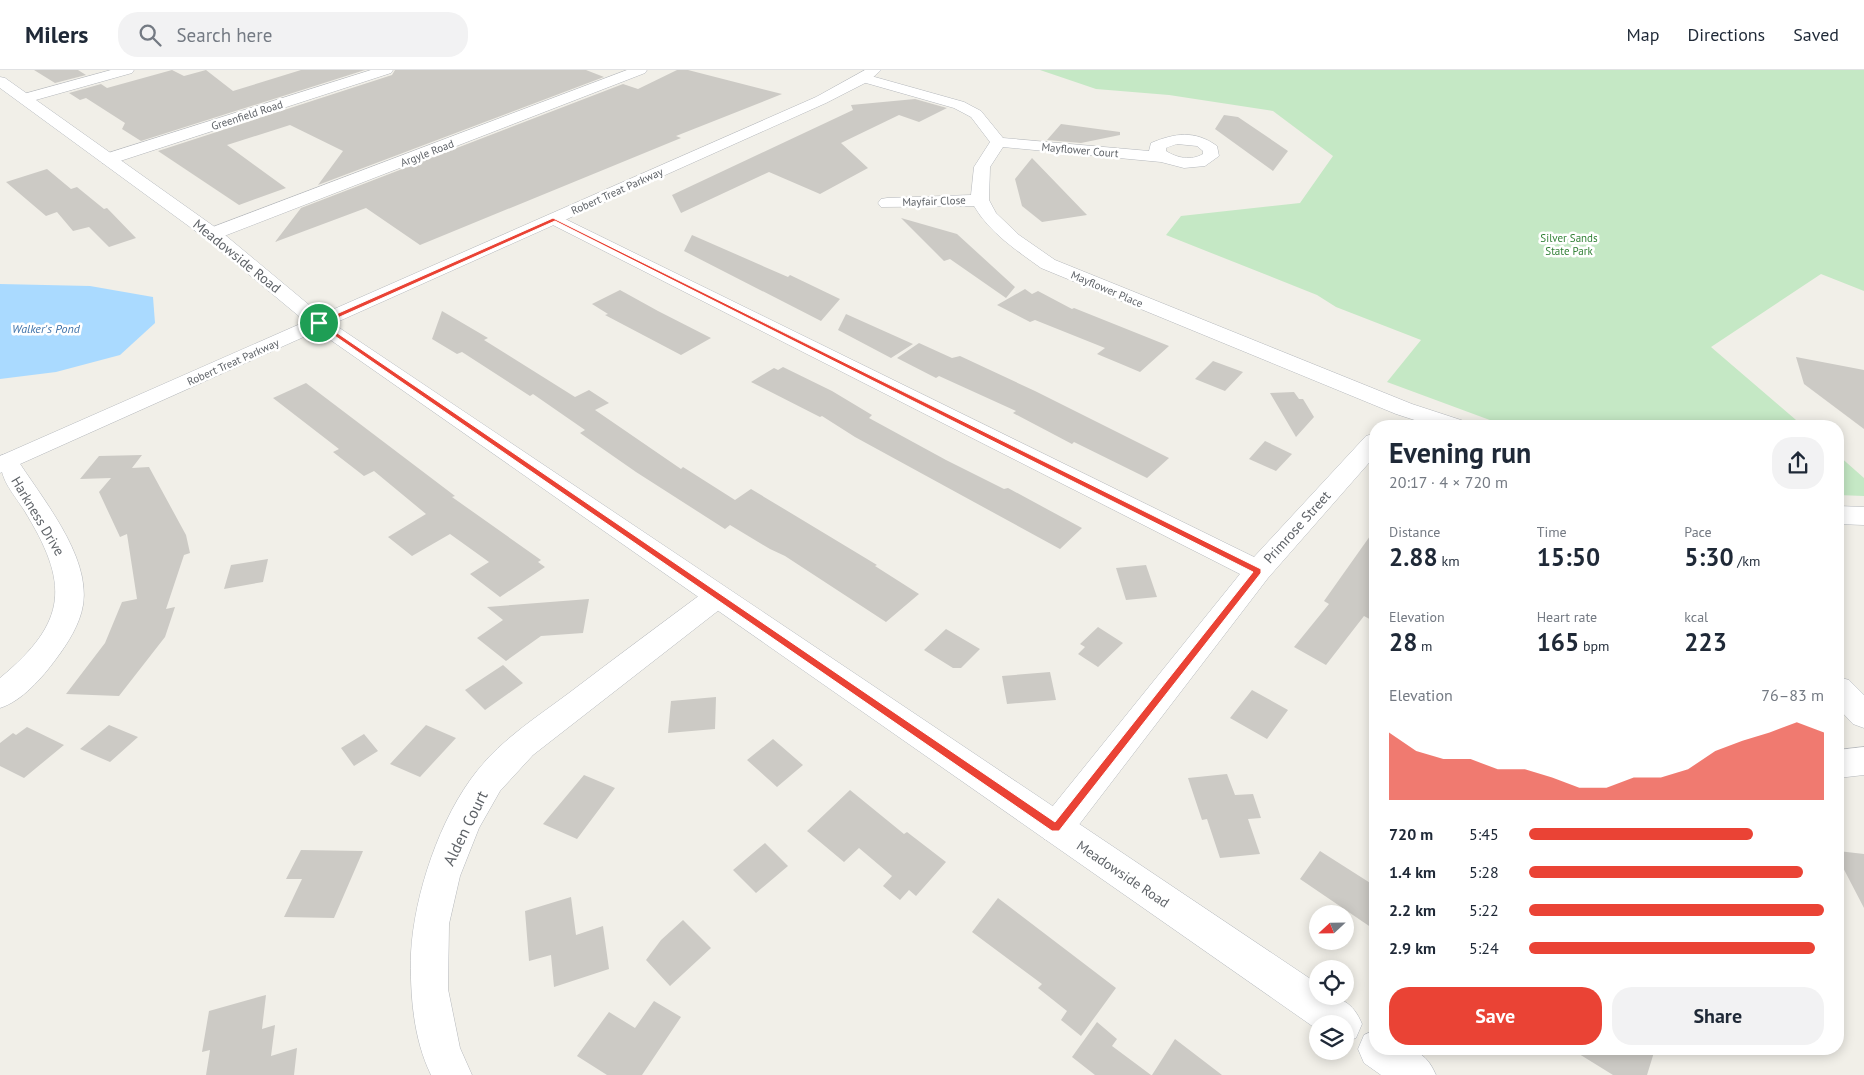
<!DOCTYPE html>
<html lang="en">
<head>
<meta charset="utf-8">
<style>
	:root { --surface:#fff; --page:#f2f2f3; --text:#1f2937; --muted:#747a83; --line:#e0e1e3; --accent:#ea4335 }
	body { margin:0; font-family:"PT Sans",sans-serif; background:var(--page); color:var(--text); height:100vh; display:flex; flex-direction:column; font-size:19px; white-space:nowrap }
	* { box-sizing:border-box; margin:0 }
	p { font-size:16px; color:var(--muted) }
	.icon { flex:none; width:28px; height:28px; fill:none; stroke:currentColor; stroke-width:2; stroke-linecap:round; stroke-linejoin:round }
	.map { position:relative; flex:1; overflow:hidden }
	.details { position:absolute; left:1369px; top:350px; width:475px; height:635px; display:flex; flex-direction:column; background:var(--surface); border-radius:20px; box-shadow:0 2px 12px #0003 }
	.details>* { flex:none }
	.needle { width:32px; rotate:248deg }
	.buttons { position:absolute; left:1309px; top:835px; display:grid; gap:10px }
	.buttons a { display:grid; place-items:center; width:45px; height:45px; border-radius:50%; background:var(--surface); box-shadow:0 2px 12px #0003; font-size:25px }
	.pin { position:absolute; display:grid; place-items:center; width:42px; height:42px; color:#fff; margin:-21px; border:2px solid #fff; border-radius:50%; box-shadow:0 1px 5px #0007 }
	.round { display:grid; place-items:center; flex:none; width:52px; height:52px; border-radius:20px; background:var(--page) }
	.headline { display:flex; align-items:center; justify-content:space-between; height:85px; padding:0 20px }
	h1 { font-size:28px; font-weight:800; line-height:38px }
	.stats { display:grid; grid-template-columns:repeat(3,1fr); gap:8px; height:85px; padding:5px 20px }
	.stats div { display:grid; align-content:center }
	.stats b { font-size:25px; font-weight:800 }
	.stats small { font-size:14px; font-weight:400 }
	.stats p { font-size:14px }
	.chart { height:140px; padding:10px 20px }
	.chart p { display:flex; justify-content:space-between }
	.chart svg { width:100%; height:90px; margin-top:5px; fill:var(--accent); opacity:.7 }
	.primary-button { display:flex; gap:10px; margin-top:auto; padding:10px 20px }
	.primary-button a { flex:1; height:58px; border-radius:20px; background:var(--accent); color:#fff; font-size:20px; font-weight:800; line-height:58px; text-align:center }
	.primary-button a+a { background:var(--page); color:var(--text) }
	ul { padding:0 20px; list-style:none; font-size:16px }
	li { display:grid; grid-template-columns:80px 60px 1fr; align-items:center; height:38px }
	li i { height:12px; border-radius:6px; background:var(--accent) }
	header { display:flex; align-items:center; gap:30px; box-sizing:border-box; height:70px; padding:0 25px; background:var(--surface); border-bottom:1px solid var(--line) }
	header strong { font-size:24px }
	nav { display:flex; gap:28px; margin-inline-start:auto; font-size:18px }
	.search { width:350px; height:45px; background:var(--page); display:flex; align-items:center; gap:12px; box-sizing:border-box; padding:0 18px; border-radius:20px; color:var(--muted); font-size:19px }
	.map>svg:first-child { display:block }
	.green { fill:#c5e8c5 }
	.water { fill:#aadaff }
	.building { fill:#cccac5 }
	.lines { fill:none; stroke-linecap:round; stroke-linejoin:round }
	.minor-casing { stroke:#b5b8bc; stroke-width:1 }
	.tertiary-casing { stroke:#b5b8bc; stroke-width:1 }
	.secondary-casing { stroke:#b6babf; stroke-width:1 }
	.minor { fill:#fff; fill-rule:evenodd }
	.tertiary { fill:#fff; fill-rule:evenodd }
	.secondary { fill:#fff; fill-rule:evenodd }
	.route { fill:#ea4335; stroke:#fff; fill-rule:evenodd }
	.labels { text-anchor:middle; stroke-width:5; stroke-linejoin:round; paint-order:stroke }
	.far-street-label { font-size:11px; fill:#5f6368; stroke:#fff }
	.far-park-label { font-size:11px; fill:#348238; stroke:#fff }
	.far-water-label { font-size:12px; font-style:italic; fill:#4174aa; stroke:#fff }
	.street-label { font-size:14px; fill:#5f6368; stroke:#fff }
	.near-street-label { font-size:16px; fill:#5f6368; stroke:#fff }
</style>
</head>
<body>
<header>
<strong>Milers</strong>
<div class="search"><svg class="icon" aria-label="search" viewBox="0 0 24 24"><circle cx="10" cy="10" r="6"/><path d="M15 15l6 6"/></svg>Search here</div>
<nav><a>Map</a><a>Directions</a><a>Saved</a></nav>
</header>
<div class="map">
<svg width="1864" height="1005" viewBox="0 0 1864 1005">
	<rect width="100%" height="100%" fill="#f1efe8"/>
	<path class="green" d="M1040,0H1864V221L1821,204L1711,277L1803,356H1506L1387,312L1421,270L1336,237L1317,225L1166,165L1181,146L1300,133L1333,86L1273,41L1169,25L1096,19Z
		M1838,385L1864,408V426L1838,425Z"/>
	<path class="water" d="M0,214L90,216L153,227L155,253L120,285L56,302L0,309Z"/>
	<path class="building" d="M34,0H78L86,5L55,13Z
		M172,0L184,6L206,0L233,21L301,0H365L141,71L122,59L125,53L86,28L80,30L69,23L101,14L107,18Z
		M395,0H586L604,7L318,115L343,81L290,55L227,75L286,118L239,135L158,81L392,5Z
		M677,0H688L782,24L676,66L681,68L420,175L366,138L275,172L301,138L623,14L638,19Z
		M915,29L947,38L919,52L899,45L841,73L868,98L820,124L769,102L681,143L672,125L853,40L851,35Z
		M1224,45L1238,47L1288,81L1273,101L1215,59Z
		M1061,54L1120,62V65L1081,73L1047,70Z
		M1032,88L1087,145L1042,152L1022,136L1015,109Z
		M47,99L71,119L77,117L104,139L107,138L136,168L109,177L89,157L73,161L57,142L46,146L6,112Z
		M901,148L957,164L1015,217L1006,228L950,189L944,191Z
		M692,165L788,207L790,205L840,229L821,251L684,181Z
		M1025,219L1032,224L1038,221L1072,239L1074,238L1169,276L1140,302L1121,294L1097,284L1105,278L1035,250L1030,252L997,235Z
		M620,220L658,241L711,268L681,285L605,245L608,244L592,234Z
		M442,241L488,268L484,270L575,327L589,320L609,333L595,340L681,399L683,397L735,430L751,419L877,495L875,496L919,524L886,552L785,486L770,479L730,455L725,459L636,402L580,363L585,360L533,324L530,326L462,282L457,284L432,269Z
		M846,244L913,274L891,288L838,260Z
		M919,273L952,288L960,286L1035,321L1169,388L1147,408L1074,372L1072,374L1013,343L1016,341L939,306L936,308L897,288Z
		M1796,287L1864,300V359L1804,314Z
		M1213,291L1243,302L1225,321L1195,309Z
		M783,297L832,321L872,345L869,348L946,390L1004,419L1008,418L1082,458L1060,479L855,367L822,346L820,347L751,312L774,298L778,300Z
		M306,313L455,426L452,427L541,490L538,492L545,497L500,527L470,504L489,492L450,464L412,486L388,467L426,444L374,401L364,406L333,382L339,379L273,328Z
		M1294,322L1299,329H1303L1314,347L1296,367L1270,323Z
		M1265,371L1292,384L1276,401L1249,389Z
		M142,385L132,398L149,397L186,465L190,483L184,485L166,539L175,537L165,567L119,626L66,624L105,573L122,532L137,529L127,464L120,467L99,422L111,408L80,409L99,386Z
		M1375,459V552L1364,546L1326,595L1294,577L1329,534L1324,531Z
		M268,489L263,512L224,519L231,495Z
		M1146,495L1157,527L1126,530L1116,498Z
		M589,529L583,563L541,566L506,591L477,568L503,550L487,537Z
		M1098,557L1123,573L1098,597L1078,584L1085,577L1080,574Z
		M946,559L980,579L961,598H953L924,580Z
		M503,595L523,613L485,640L465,620Z
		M1050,602L1056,630L1007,634L1002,606Z
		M1252,620L1288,640L1267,669L1230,648Z
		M716,627L715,659L668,663L671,631Z
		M109,655L138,667L110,692L80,679Z
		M426,655L456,668L420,707L390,694Z
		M27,657L64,675L24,708L0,696V673L13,663L16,665Z
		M364,664L378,681L354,696L341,678Z
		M773,669L803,695L777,717L747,690Z
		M1227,704L1235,725L1253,724L1261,748L1248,749L1260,784L1220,788L1207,749L1202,750L1188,708Z
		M584,705L615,718L577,769L543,754Z
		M850,720L904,764L907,762L946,792L916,826L909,820L900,830L883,816L892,806L859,778L844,792L807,761Z
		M765,773L788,796L756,823L733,800Z
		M301,780L363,781L334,848L284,847L302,809H286Z
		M1320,781L1375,816V860L1300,809Z
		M1838,781L1864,784V838L1838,788Z
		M571,827L576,865L603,856L609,899L554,917L551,885L529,891L525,841Z
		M998,828L1116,918L1081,966L1061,950L1067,941L1038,918L1042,914L972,862Z
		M683,850L711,878L670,916L646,890L661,870Z
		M266,925L262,959L275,955L271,986L297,978L294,1005H206L210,980L202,982L209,941Z
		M654,931L681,947L642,1005H607L577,986L609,942L635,958Z
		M1097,952L1117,969L1112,976L1151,1005H1095L1072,987Z
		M1175,969L1222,1005H1152Z
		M1571,979H1655L1647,1005H1613Z"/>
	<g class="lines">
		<defs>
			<path id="minor" d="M111,0H134L132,3L25,33L17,28L20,25Z
				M371,0H393L391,3L114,93H102L100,89L102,85Z
				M627,0H647L645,3L219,168H205L203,164L205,160Z
				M864,4L964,32L981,41L1003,68L1149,81L1151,73C1175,63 1195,60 1217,76L1219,86L1205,96L1184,98L1161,92L1003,77L990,97L989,130L996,143L1019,165L1055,190L1412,334L1464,351L1468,356H1433L1396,344L1041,198C1016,180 990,163 974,136L881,137L878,133L881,129L887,128L971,125L974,97L990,72L971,47L954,38L859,11L857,8ZM1177,74L1197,76L1203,81V84C1191,91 1177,88 1166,81V78Z
				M555,144L1254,487L1366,366L1375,363V386L1268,508L1068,769L1056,773L1044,769L1039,758L1044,747L1240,504L549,153L546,149L549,145Z
				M6,384L15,386C40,426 91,485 83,535C80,554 68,573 56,589C42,608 22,631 0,638V608C69,551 69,513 24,440C11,420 0,410 0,386Z
				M1838,436L1864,437V455L1838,454Z
				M718,516L728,519L732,526L728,533L533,685L500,721L479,758L460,806L449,854L448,919L460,978L472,1005H431C413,968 410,924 411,883C414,825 440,747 477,701C502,669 537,647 569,623C615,588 662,553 708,519Z
				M1838,607L1849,610L1864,625V658L1853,654L1838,638Z
				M1864,677V705L1838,708V680Z"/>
			<path id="tertiary" d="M865,0H881L869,11L826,33L0,403V386L816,27Z"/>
			<path id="secondary" d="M0,7L5,8L219,160L326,249L1318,914V926C1340,926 1353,932 1362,954L1356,968L1345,972V954H1318V960L312,257L205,168L0,18Z
				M1375,960V979C1404,979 1423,974 1436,1005H1381L1364,993L1358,979L1364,965Z"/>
		</defs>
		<use href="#minor" class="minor-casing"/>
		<use href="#tertiary" class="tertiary-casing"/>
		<use href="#secondary" class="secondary-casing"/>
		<use href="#minor" class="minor"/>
		<use href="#tertiary" class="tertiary"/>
		<use href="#secondary" class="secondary"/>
	</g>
	<path class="route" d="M553,148L1261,499V503L1059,761H1052L316,253ZM555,151L1253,502L1055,752L324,254Z"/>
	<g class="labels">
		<g class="far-street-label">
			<text transform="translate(247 45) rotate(-18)" y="4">Greenfield Road</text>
			<text transform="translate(1080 80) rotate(5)" y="4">Mayflower Court</text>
			<text transform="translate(427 83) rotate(-21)" y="4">Argyle Road</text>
			<text transform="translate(617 121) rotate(-24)" y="4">Robert Treat Parkway</text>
			<text transform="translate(934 131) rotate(-2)" y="4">Mayfair Close</text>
			<text transform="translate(1107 219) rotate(23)" y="4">Mayflower Place</text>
			<text transform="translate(233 292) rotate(-24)" y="4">Robert Treat Parkway</text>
		</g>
		<g class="far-park-label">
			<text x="1569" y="172">Silver Sands<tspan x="1569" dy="13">State Park</tspan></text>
		</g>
		<g class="far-water-label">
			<text x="46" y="263">Walker's Pond</text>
		</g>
		<g class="street-label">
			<text transform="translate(237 186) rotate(39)" y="5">Meadowside Road</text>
			<text transform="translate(38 446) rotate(59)" y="5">Harkness Drive</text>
			<text transform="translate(1297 457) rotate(-48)" y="5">Primrose Street</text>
			<text transform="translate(1123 804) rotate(34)" y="5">Meadowside Road</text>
		</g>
		<g class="near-street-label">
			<text transform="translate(465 758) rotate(-64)" y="6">Alden Court</text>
		</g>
	</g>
</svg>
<div class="buttons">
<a><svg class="needle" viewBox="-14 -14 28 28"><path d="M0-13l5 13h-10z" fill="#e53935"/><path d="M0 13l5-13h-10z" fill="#747a83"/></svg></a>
<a><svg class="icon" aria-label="locate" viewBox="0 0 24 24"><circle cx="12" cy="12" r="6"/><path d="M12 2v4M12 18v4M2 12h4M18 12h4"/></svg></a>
<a><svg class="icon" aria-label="layers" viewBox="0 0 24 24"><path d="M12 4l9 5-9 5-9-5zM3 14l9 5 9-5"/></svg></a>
</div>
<div class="pin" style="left:319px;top:253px;background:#1e9e55"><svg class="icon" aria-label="arrive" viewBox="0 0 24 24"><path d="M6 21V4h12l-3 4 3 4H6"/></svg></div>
<section class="details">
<div class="headline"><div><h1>Evening run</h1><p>20:17 · 4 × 720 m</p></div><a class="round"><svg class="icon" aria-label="share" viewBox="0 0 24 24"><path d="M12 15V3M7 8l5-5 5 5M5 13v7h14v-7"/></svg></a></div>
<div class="stats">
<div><p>Distance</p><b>2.88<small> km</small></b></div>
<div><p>Time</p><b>15:50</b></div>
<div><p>Pace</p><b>5:30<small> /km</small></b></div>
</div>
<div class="stats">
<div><p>Elevation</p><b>28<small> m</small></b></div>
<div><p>Heart rate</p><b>165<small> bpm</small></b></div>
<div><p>kcal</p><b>223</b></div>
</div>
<div class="chart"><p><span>Elevation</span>76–83 m</p>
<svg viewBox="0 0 160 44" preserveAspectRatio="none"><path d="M0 44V11L10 20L20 24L30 24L40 29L50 29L60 33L70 38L80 38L90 33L100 33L110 29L120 20L130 15L140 11L150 6L160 11V44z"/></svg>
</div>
<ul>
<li><b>720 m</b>5:45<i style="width:76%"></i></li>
<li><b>1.4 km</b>5:28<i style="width:93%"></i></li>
<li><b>2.2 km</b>5:22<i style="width:100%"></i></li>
<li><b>2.9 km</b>5:24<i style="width:97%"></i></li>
</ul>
<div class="primary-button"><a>Save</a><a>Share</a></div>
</section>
</div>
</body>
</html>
